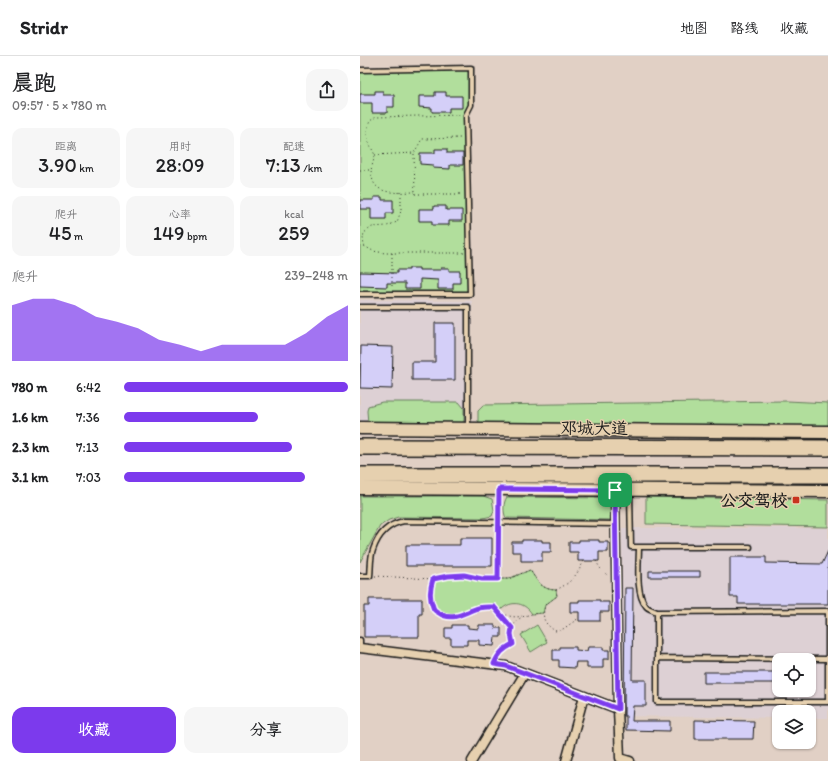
<!DOCTYPE html>
<html lang="zh">
<head>
<meta charset="utf-8">
<style>
	:root { --surface:#fff; --page:#f6f6f6; --text:#202124; --muted:#757577; --line:#e0e0e0; --accent:#7c3aed }
	body { margin:0; font-family:Itim,"LXGW WenKai TC",sans-serif; background:var(--page); color:var(--text); height:100vh; display:flex; flex-direction:column; font-size:15px; white-space:nowrap }
	* { box-sizing:border-box; margin:0 }
	p { font-size:13px; color:var(--muted) }
	.icon { flex:none; width:22px; height:22px; fill:none; stroke:currentColor; stroke-width:2; stroke-linecap:round; stroke-linejoin:round }
	.map { position:relative; flex:1; overflow:hidden }
	.panel { display:flex; flex-direction:column; background:var(--surface); width:360px }
	.panel>* { flex:none }
	.tools { position:absolute; left:412px; top:597px; display:grid; gap:8px }
	.tools a { display:grid; place-items:center; width:44px; height:44px; border-radius:8px; background:var(--surface); box-shadow:0 1px 3px #0004; font-size:20px }
	.pin { position:absolute; display:grid; place-items:center; width:34px; height:34px; color:#fff; margin:-17px; border-radius:8px; box-shadow:0 2px 6px #0006 }
	.round { display:grid; place-items:center; flex:none; width:42px; height:42px; border-radius:12px; background:var(--page) }
	.head { display:flex; align-items:center; justify-content:space-between; height:68px; padding:0 12px }
	h1 { font-size:22px; font-weight:600; line-height:30px }
	.metrics { display:grid; grid-template-columns:repeat(3,1fr); gap:6px; height:68px; padding:4px 12px }
	.metrics div { display:grid; align-content:center; border-radius:10px; background:var(--page); text-align:center }
	.metrics b { font-size:20px; font-weight:600 }
	.metrics small { font-size:11px; font-weight:400 }
	.metrics p { font-size:11px }
	.chart { height:112px; padding:8px 12px }
	.chart p { display:flex; justify-content:space-between }
	.chart svg { width:100%; height:72px; margin-top:4px; fill:var(--accent); opacity:.7 }
	.button { display:flex; gap:8px; margin-top:auto; padding:8px 12px }
	.button a { flex:1; height:46px; border-radius:12px; background:var(--accent); color:#fff; font-size:16px; font-weight:600; line-height:46px; text-align:center }
	.button a+a { background:var(--page); color:var(--text) }
	ul { padding:0 12px; list-style:none; font-size:13px }
	li { display:grid; grid-template-columns:64px 48px 1fr; align-items:center; height:30px }
	li i { height:10px; border-radius:5px; background:var(--accent) }
	header { display:flex; align-items:center; gap:24px; box-sizing:border-box; height:56px; padding:0 20px; background:var(--surface); border-bottom:1px solid var(--line) }
	header strong { font-size:19px }
	nav { display:flex; gap:22px; margin-inline-start:auto; font-size:14px }
	main { display:flex; flex:1; min-height:0 }
	.map>svg:first-child { display:block }
	.built { fill:#ddd0d4; fill-rule:evenodd }
	.green { fill:#b1de9c; stroke:#667d5c }
	.building { fill:#d4cff8; stroke:#1c1c1c }
	.lines { fill:none; stroke-linecap:round; stroke-linejoin:round }
	.lane-casing { stroke:#1c1c1c; stroke-width:7 }
	.street-casing { stroke:#1c1c1c; stroke-width:11 }
	.secondary-casing { stroke:#1c1c1c; stroke-width:15 }
	.highway-casing { stroke:#1c1c1c; stroke-width:18 }
	.path { stroke:#1c1c1c; stroke-width:1; stroke-dasharray:1 3; stroke-linecap:butt }
	.lane { stroke:#e6d0af; stroke-width:4 }
	.street { stroke:#e6d0af; stroke-width:8 }
	.secondary { stroke:#e6d0af; stroke-width:12 }
	.highway { stroke:#e6d0af; stroke-width:15 }
	.route-casing { stroke:#fff; stroke-width:8 }
	.route { stroke:#7c3aed; stroke-width:5 }
	.poi-dot { fill:#c8321e; stroke:#e6d0af; stroke-width:1.5 }
	.labels { text-anchor:middle; stroke-width:3; stroke-linejoin:round; paint-order:stroke }
	.street-label { font-size:17px; fill:#1c1c1c; stroke:#e6d0af }
	.poi-label { font-size:17px; font-weight:bold; fill:#1c1c1c; stroke:#e6d0af; text-anchor:end }
</style>
</head>
<body>
<header>
<strong>Stridr</strong>
<nav><a>地图</a><a>路线</a><a>收藏</a></nav>
</header>
<main>
<section class="panel">
<div class="head"><div><h1>晨跑</h1><p>09:57 · 5 × 780 m</p></div><a class="round"><svg class="icon" aria-label="share" viewBox="0 0 24 24"><path d="M12 15V3M7 8l5-5 5 5M5 13v7h14v-7"/></svg></a></div>
<div class="metrics">
<div><p>距离</p><b>3.90<small> km</small></b></div>
<div><p>用时</p><b>28:09</b></div>
<div><p>配速</p><b>7:13<small> /km</small></b></div>
</div>
<div class="metrics">
<div><p>爬升</p><b>45<small> m</small></b></div>
<div><p>心率</p><b>149<small> bpm</small></b></div>
<div><p>kcal</p><b>259</b></div>
</div>
<div class="chart"><p><span>爬升</span>239–248 m</p>
<svg viewBox="0 0 160 44" preserveAspectRatio="none"><path d="M0 44V10L10 6L20 6L30 10L40 17L50 20L60 24L70 31L80 34L90 38L100 34L110 34L120 34L130 34L140 27L150 17L160 10V44z"/></svg>
</div>
<ul>
<li><b>780 m</b>6:42<i style="width:100%"></i></li>
<li><b>1.6 km</b>7:36<i style="width:60%"></i></li>
<li><b>2.3 km</b>7:13<i style="width:75%"></i></li>
<li><b>3.1 km</b>7:03<i style="width:81%"></i></li>
</ul>
<div class="button"><a>收藏</a><a>分享</a></div>
</section>
<div class="map">
<svg width="468" height="705" viewBox="0 0 468 705">
	<rect width="100%" height="100%" fill="#e1d0c5"/>
	<filter id="ink" filterUnits="userSpaceOnUse"><feTurbulence type="fractalNoise" baseFrequency=".025" numOctaves="2"/><feDisplacementMap in="SourceGraphic" scale="8" xChannelSelector="R" yChannelSelector="G"/><feConvolveMatrix kernelMatrix="1 2 1 2 8 2 1 2 1" color-interpolation-filters="sRGB"/></filter>
	<g filter="url(#ink)">
		<path class="built" d="M0,244L112,245L110,373L0,371Z
			M262,472H468V662H449V656H419V662L263,660ZM419,604H449V634H419Z"/>
		<path class="green" d="M111,12V49L106,59L110,238H0V14Z
			M427,345L468,347V376L127,373L118,365V355L124,349Z
			M22,346H99L104,352V364L100,373L8,367L7,355L8,350Z
			M0,440H123L132,443L134,454L132,460L123,462L38,461L29,464L20,470L0,506Z
			M147,441L251,442L253,445V461L251,464L146,462C143,456 143,447 147,441Z
			M286,441L468,444V471L286,468Z
			M170,514C177,525 182,534 196,534L197,540L185,549L183,557L172,558C164,545 149,544 139,556C120,538 100,571 81,559C77,556 74,555 73,550C69,541 70,533 73,523L88,520L104,519L122,523H148Z
			M177,569L187,586L171,596L161,579Z"/>
		<path class="building" d="M15,35H23V39H34V51H27V57H12V47H0V38H15Z
			M75,36H86V40H102V52H89V56H72V52L59,51V40H75Z
			M75,93H87V97H103V109H90V113L73,112V109L60,108V97H75Z
			M14,141H22V144H33V157H26V163H11V153H0V144H14Z
			M74,150H86V154H102V165H89V169H72V165H59V153H74Z
			M49,212H59V214H81V212H89V215H100V227H93V233H78V224L60,223V233H45V227H27V231L0,230V216L37,217V214H49Z
			M75,267H95V324H52V306H75Z
			M1,290L33,291L32,333L0,332Z
			M100,482H132V510H46V489H100Z
			M162,484H182V486H191V496H182V505H161V496H152V486H162Z
			M219,484H239V486H248V496H239V505H218V496H209V486H219Z
			M468,495V548H378V541H370V501H406V507L462,508Z
			M289,515H340V521H289Z
			M265,532H273L272,624H286V650H273L272,665H310V675L266,674V660H264Z
			M9,543H62V558H59V581H4V550H9Z
			M219,544H240V546H249V556H240V565H219V556H210V546H219Z
			M92,569H108V572L119,573V569H135V572H141V581H135L134,590L119,589V584H107V589H91V582H85V572H92Z
			M200,591H216V594L227,595L228,591H243V594H249V603H243V612H227V606H216L215,612L199,611V604H193V594H200Z
			M344,616H419V627H344Z
			M335,664L394,665L393,683H335Z"/>
		<g class="lines">
			<defs>
				<path id="lane" d="M0,14L111,12V49L106,59L110,238H0
					M0,251H108V372
					M270,436L271,491H390
					M279,491C279,506 275,538 286,550C288,553 293,554 297,556
					M0,520H10C11,512 10,502 13,494C18,479 28,468 44,465L256,468
					M468,555V646H297V556L468,555
					M0,584V592
					M297,602L468,603"/>
				<path id="street" d="M0,592L146,610L258,653L255,433
					M258,653L260,702L270,705
					M112,705L165,617
					M206,705L224,640"/>
				<path id="secondary" d="M0,372L468,376
					M0,432L468,435"/>
				<path id="highway" d="M0,391L468,392
					M0,419H468"/>
			</defs>
			<use href="#lane" class="lane-casing"/>
			<use href="#street" class="street-casing"/>
			<use href="#secondary" class="secondary-casing"/>
			<use href="#highway" class="highway-casing"/>
			<path class="path" d="M54,98L55,138H101
				M15,99L54,97L62,83L100,82
				M0,114H11L15,99C8,85 4,79 10,65L16,61L101,59
				M11,115C12,118 12,122 13,125C19,140 42,136 55,136
				M41,136V155L37,166L27,170L12,171L4,177L3,182L4,190L13,195L25,197H104
				M32,197V232
				M138,460L139,444
				M236,505L240,512L248,520
				M15,520L73,523L88,520L104,519L122,523H148L170,514C177,525 182,534 196,534L197,540L185,549C182,563 183,566 195,575L203,573L219,562
				M138,522V472
				M73,524C70,532 69,540 72,548C76,561 92,563 104,558C108,557 111,554 115,553C122,550 127,551 134,551L152,572
				M196,534C212,526 216,520 224,505
				M142,558C149,560 155,562 162,560
				M137,600L143,594L153,588C148,564 161,558 183,557"/>
			<use href="#lane" class="lane"/>
			<use href="#street" class="street"/>
			<use href="#secondary" class="secondary"/>
			<use href="#highway" class="highway"/>
		</g>
	</g>
	<g class="lines" filter="url(#ink)">
		<defs>
			<path id="route" d="M139,433L255,434L258,653L146,610L134,608C138,598 143,593 153,588L151,578L152,572L134,551C127,551 122,550 115,553C103,557 92,566 79,557C76,555 74,555 73,551C69,541 70,533 73,523L88,520L104,519L122,523H138Z"/>
		</defs>
		<use href="#route" class="route-casing"/>
		<use href="#route" class="route"/>
	</g>
	<rect class="poi-dot" x="432" y="440" width="8" height="8" rx="2"/>
	<g class="labels">
		<g class="street-label">
			<text x="234" y="378">邓城大道</text>
		</g>
		<g class="poi-label">
			<text x="428" y="450">公交驾校</text>
		</g>
	</g>
</svg>
<div class="tools">
<a><svg class="icon" aria-label="locate" viewBox="0 0 24 24"><circle cx="12" cy="12" r="6"/><path d="M12 2v4M12 18v4M2 12h4M18 12h4"/></svg></a>
<a><svg class="icon" aria-label="layers" viewBox="0 0 24 24"><path d="M12 4l9 5-9 5-9-5zM3 14l9 5 9-5"/></svg></a>
</div>
<div class="pin" style="left:255px;top:434px;background:#1e9e55"><svg class="icon" aria-label="arrive" viewBox="0 0 24 24"><path d="M6 21V4h12l-3 4 3 4H6"/></svg></div>
</div>
</main>
</body>
</html>
